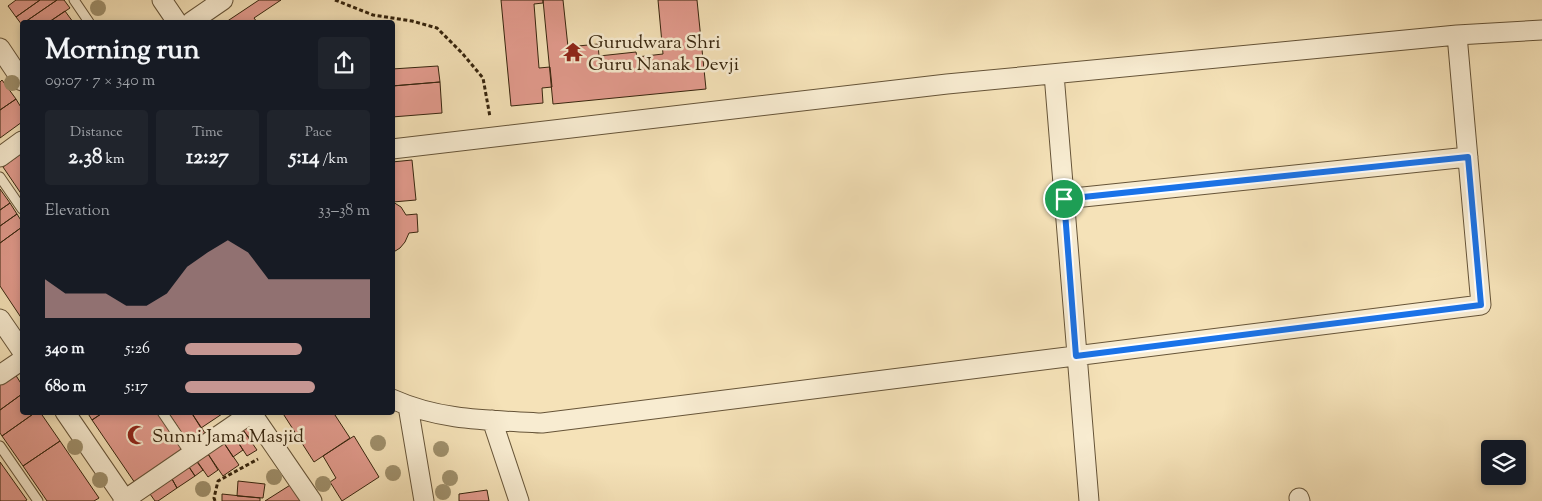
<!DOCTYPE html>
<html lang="en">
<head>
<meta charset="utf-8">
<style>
	:root { --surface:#171b24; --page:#20242c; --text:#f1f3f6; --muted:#9ea1a6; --accent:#c59692 }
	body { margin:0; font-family:"Sorts Mill Goudy",serif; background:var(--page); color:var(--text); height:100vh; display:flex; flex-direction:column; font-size:19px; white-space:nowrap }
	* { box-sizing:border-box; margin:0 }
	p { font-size:16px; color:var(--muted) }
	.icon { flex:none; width:28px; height:28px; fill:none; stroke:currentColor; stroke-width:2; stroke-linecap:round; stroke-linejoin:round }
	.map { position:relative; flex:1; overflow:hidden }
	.panel { position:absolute; left:20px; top:20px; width:375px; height:395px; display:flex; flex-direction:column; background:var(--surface); border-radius:5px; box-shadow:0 2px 8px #0003 }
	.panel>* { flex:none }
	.buttons { position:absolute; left:1481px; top:440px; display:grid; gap:10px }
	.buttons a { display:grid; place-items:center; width:45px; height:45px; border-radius:5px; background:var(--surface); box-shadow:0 2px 8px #0003; font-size:25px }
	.pin { position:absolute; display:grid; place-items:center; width:42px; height:42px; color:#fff; margin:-21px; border:2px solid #fff; border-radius:50%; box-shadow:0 1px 5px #0007 }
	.round { display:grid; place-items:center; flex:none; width:52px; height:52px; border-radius:5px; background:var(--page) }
	.summary { display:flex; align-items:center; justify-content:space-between; height:85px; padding:0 25px }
	h1 { font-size:28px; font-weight:800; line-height:38px }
	.figures { display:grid; grid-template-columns:repeat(3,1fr); gap:8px; height:85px; padding:5px 25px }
	.figures div { display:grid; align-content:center; border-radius:5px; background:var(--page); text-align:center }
	.figures b { font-size:21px; font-weight:800 }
	.figures small { font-size:14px; font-weight:400 }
	.figures p { font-size:14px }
	.chart { height:140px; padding:10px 25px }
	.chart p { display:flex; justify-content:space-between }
	.chart svg { width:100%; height:90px; margin-top:5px; fill:var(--accent); opacity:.7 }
	ul { padding:0 25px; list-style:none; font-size:16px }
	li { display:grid; grid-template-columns:80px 60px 1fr; align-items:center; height:38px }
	li i { height:12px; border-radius:6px; background:var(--accent) }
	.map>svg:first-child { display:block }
	.building { fill:#e39b8e; stroke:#36240d }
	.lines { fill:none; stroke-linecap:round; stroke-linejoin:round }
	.lane-casing { stroke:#665438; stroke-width:11 }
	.street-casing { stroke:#665438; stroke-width:21 }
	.path { stroke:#36240d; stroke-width:3; stroke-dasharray:4 2.5; stroke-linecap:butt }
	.lane { stroke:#f8ecd1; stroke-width:9 }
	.street { stroke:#f8ecd1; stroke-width:19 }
	.tree { fill:#9f906c }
	.route-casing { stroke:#fff; stroke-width:10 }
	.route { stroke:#1a73e8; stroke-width:6 }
	.labels { text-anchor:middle; stroke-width:5; stroke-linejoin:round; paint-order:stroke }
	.poi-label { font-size:19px; fill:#36240d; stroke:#f8ecd1; text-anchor:start }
</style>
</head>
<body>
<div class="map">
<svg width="1542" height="501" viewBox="0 0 1542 501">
	<rect width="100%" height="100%" fill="#f5e2b8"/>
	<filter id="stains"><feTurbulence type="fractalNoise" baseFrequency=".004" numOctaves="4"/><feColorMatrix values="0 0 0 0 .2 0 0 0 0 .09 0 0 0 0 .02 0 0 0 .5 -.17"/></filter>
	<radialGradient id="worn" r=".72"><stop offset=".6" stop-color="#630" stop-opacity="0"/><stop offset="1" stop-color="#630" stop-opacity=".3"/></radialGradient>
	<path class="building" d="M16,0H40L16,17L8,6Z
		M40,0H57L25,22H22V25L16,17Z
		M57,0H64L70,8L49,22H25Z
		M259,0H281L254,18L257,22H226Z
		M501,0H543V3L534,4L539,68L550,67L552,87L542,88L543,103L511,106Z
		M543,0H563L568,47L598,44L599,56L636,52L637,57L663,54L658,0H697L706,89L553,104Z
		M65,11L73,22H49Z
		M438,66L440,82L392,86V69Z
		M2,80L16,99L0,110V82Z
		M440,82L442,113L392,117V86Z
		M16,99L22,109V122L0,138V110Z
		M22,153V195L3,167Z
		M412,160L416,200L393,202L401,207L406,215L417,214L418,232L409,233L405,242L400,248L392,253V162Z
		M0,189L10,203L0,210Z
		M10,203L17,214L0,226V210Z
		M17,214L22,222V227L0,243V226Z
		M22,227V319L0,286V243Z
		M15,374L22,385V394L0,410V384Z
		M22,394V412H36L2,436L0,433V410Z
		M36,412H40L60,441L23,466L2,436Z
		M87,412H104L92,420Z
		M104,412H157L183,450L135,483L92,420Z
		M168,412H191L205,433L189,444Z
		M191,412H220L222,414L201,428Z
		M282,412H333L350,438L314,462Z
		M250,425L257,436L251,440L243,430Z
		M243,430L257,450L247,456L234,436Z
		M234,436L243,450L233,457L224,443Z
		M354,436L379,477L342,501L330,482L336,478L323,456Z
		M60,441L99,498L94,501H47L23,466Z
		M224,443L239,465L223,476L208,454Z
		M208,454L218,470L208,477L197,461Z
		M0,462L27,500L25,501H0Z
		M197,462L203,470L195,476L189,467Z
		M189,467L195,476L177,488L172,479Z
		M172,479L177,488L158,501H155L150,494Z
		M238,481L265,484L263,498L237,496Z
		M295,482L307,501H265Z
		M487,490L489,501H459V494Z
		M222,494L260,498V501H222Z"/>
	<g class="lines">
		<defs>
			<path id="lane" d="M74,0L89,22
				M0,177L22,209
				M162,412L191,455
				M0,446L38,501"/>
			<path id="street" d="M162,0L177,22
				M191,22L223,0
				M0,48L22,81
				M1054,74L1089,501
				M392,149L947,84L1457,35L1542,30
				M0,157L22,141
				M1064,199L1468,157
				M0,319L22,351
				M0,375L22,360
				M392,399C441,421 489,420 542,423L1481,305L1457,35
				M408,406L424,501
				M65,412L126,501
				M251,412L312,501
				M492,420L519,501
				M1299,498L1300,501
				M123,501L253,412"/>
		</defs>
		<use href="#lane" class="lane-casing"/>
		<use href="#street" class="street-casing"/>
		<path class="path" d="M335,0L373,15L412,21L437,28L462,53L483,78L490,117
			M215,501L214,498L218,481L258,459"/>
		<use href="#lane" class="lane"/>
		<use href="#street" class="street"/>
	</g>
	<g class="tree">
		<circle cx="98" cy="8" r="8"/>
		<circle cx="12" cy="83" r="8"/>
		<circle cx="378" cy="443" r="8"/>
		<circle cx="75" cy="447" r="8"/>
		<circle cx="441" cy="449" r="8"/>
		<circle cx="393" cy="473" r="8"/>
		<circle cx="274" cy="477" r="8"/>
		<circle cx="450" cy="478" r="8"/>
		<circle cx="100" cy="480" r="8"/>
		<circle cx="323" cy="484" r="8"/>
		<circle cx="203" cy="489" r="8"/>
		<circle cx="443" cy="492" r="8"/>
	</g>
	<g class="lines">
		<defs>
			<path id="route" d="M1468,157L1481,305L1076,356L1064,199Z"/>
		</defs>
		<use href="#route" class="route-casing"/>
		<use href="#route" class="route"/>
	</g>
	<defs>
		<symbol id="temple-bare" viewBox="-9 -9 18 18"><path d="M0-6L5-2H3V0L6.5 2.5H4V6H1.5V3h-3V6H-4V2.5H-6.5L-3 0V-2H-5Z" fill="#8f2418" stroke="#f8ecd1" stroke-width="2.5" paint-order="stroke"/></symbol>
		<symbol id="mosque-bare" viewBox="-9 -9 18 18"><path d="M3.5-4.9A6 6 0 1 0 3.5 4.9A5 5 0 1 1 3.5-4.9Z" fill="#8f2418" stroke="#f8ecd1" stroke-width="2.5" paint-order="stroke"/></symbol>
	</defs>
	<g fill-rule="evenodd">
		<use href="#temple-bare" x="559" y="38" width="28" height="28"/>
		<use href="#mosque-bare" x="123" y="421" width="28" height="28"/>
	</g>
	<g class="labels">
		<g class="poi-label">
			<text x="588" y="48">Gurudwara Shri<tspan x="588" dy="22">Guru Nanak Devji</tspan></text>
			<text x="152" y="442">Sunni Jama Masjid</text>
		</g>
	</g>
	<rect width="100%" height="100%" filter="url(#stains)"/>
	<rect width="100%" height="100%" fill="url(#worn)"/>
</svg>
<div class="buttons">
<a><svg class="icon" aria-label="layers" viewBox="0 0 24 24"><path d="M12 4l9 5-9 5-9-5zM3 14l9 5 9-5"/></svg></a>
</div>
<div class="pin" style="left:1064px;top:199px;background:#1e9e55"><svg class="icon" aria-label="arrive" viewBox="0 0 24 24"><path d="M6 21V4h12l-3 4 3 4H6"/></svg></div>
<section class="panel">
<div class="summary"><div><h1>Morning run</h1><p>09:07 · 7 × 340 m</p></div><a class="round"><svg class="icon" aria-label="share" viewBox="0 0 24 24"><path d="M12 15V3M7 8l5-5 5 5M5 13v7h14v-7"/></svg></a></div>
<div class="figures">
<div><p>Distance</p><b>2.38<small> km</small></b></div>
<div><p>Time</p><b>12:27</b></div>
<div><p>Pace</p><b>5:14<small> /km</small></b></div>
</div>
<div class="chart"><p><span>Elevation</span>33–38 m</p>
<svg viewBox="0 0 160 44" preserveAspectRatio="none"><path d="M0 44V25L10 32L20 32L30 32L40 38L50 38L60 32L70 19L80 12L90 6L100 12L110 25L120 25L130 25L140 25L150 25L160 25V44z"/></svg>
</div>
<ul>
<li><b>340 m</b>5:26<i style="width:63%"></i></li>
<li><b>680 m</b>5:17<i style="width:70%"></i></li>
</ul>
</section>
</div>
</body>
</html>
